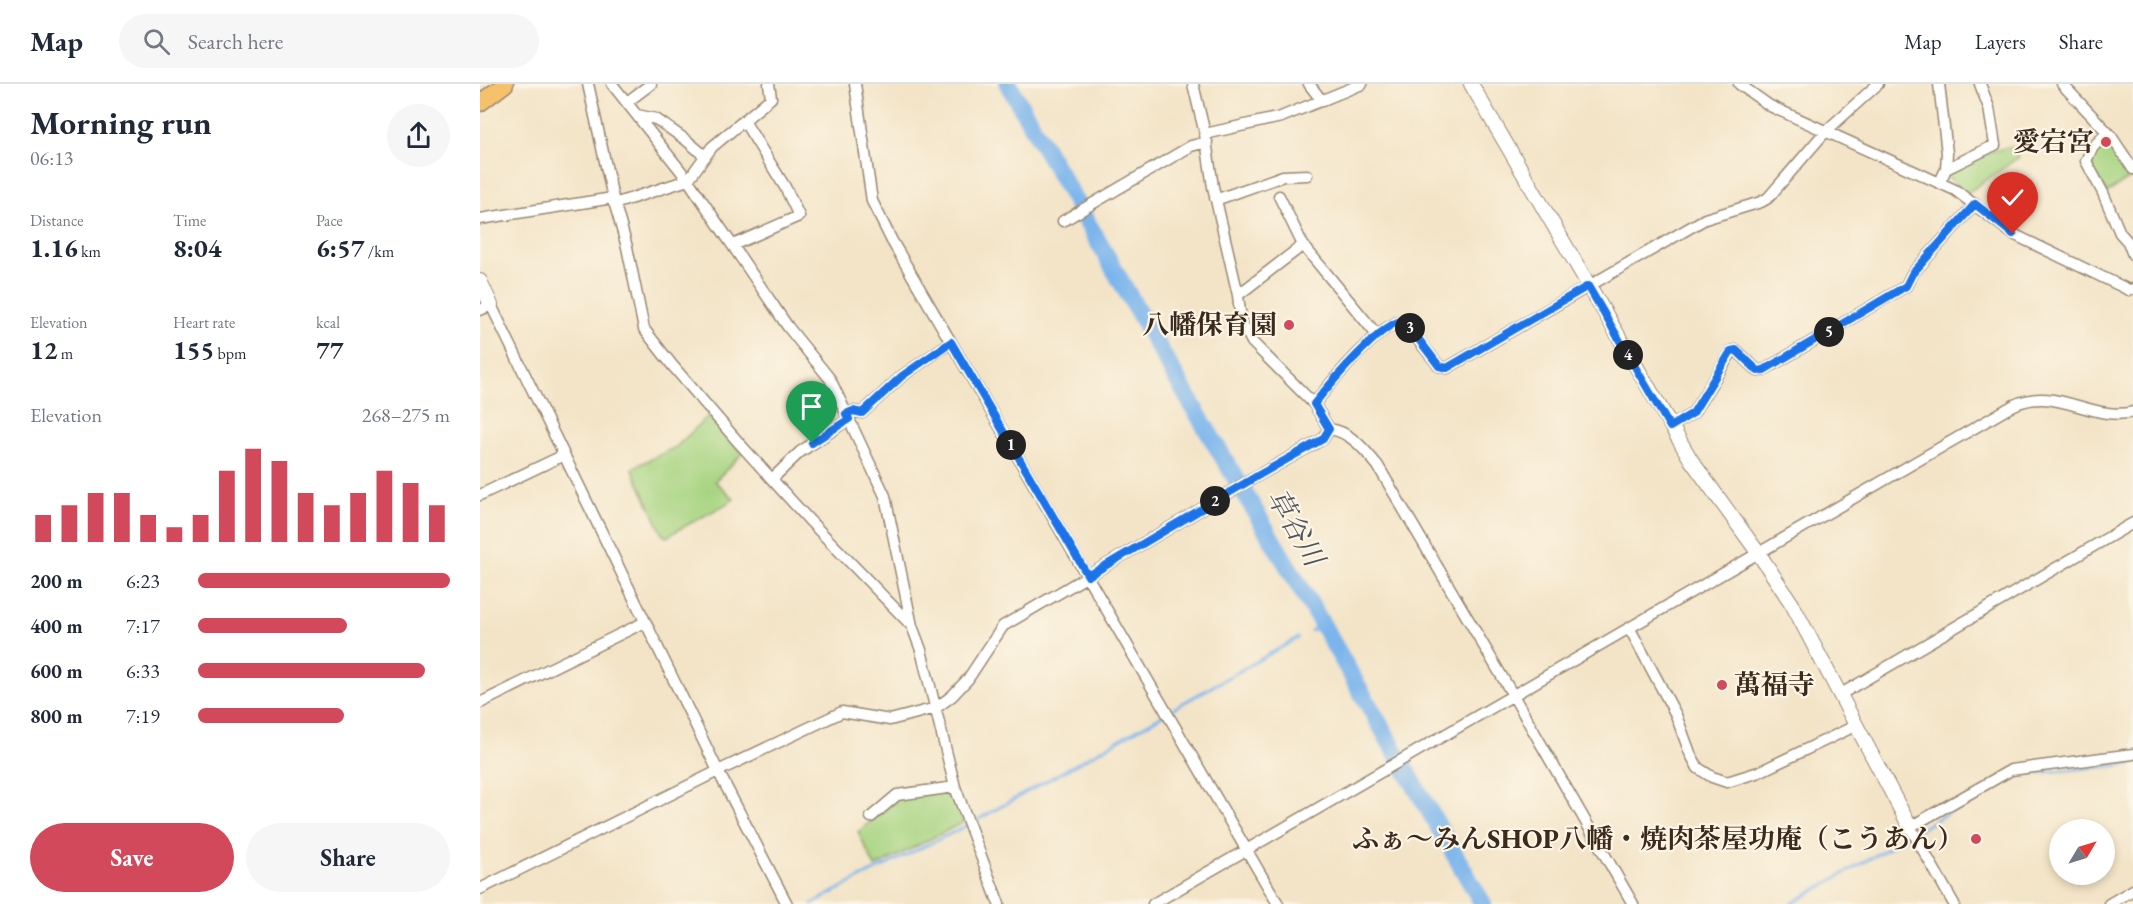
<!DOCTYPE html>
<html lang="en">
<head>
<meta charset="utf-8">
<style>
	:root { --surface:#fff; --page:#f6f6f7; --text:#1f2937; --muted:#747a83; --line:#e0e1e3; --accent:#d1495b }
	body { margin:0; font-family:"EB Garamond","Noto Serif JP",serif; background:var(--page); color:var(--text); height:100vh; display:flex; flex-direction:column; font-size:22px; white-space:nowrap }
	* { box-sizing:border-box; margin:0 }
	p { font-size:20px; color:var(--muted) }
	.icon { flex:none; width:33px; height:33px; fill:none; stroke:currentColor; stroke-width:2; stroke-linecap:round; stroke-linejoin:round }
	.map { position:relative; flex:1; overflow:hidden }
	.drawer { display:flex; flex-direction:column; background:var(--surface); width:480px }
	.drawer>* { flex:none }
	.needle { width:39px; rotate:52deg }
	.tools { position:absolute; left:1569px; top:735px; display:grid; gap:12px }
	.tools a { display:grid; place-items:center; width:66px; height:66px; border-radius:50%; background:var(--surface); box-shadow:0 3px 9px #0003; font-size:30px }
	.pin { position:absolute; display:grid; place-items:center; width:51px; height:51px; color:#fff; margin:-62px -26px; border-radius:50% 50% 50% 0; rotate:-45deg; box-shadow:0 0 6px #0007 }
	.pin .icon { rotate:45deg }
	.km { position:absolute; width:30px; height:30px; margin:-15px; border-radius:50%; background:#222; color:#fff; font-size:16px; line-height:30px; text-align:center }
	.round { display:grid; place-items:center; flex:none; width:63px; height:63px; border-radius:32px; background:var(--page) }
	.overview { display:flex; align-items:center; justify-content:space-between; height:102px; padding:0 30px }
	h1 { font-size:33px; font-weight:700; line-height:45px }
	.metrics { display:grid; grid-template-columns:repeat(3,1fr); gap:9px; height:102px; padding:6px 30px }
	.metrics div { display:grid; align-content:center }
	.metrics b { font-size:26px; font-weight:700 }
	.metrics small { font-size:16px; font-weight:400 }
	.metrics p { font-size:16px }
	.chart { height:168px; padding:12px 30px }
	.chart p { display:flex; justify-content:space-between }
	.chart svg { width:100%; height:108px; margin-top:6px; stroke:var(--accent); stroke-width:6 }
	.primary-button { display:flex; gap:12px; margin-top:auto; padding:12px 30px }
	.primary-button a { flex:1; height:69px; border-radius:36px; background:var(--accent); color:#fff; font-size:24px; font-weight:700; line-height:69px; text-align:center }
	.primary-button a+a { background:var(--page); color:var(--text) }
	ul { padding:0 30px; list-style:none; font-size:20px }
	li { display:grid; grid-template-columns:96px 72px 1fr; align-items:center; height:45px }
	li i { height:15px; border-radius:8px; background:var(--accent) }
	header { display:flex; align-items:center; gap:36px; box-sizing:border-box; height:84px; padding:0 30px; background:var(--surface); border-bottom:2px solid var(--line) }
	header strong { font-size:28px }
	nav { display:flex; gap:33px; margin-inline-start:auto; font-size:21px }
	.search { width:420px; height:54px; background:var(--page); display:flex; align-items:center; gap:15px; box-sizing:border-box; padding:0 21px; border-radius:33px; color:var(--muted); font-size:22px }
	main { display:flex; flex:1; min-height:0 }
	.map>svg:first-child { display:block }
	.green { fill:#a7d481; stroke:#717f50; stroke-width:1.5 }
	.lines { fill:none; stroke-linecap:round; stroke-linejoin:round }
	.stream { stroke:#7bb5ec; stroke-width:3 }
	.river { stroke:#7bb5ec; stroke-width:18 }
	.minor-casing { stroke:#978772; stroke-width:13 }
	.tertiary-casing { stroke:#978772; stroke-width:16 }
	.primary-casing { stroke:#978772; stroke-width:19 }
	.minor { stroke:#fff; stroke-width:10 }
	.tertiary { stroke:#fff; stroke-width:14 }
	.primary { stroke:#f5c16b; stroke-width:16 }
	.route-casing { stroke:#fff; stroke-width:12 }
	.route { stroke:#1a73e8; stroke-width:8 }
	.poi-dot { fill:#d1495b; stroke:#fcf5e5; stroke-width:2 }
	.labels { text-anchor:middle; stroke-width:4.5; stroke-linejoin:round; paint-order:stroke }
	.poi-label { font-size:27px; font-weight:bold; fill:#3b2a1e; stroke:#fcf5e5; text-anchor:end }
	.water-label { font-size:28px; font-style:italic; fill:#4e545c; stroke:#fcf5e5 }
</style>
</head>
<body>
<header>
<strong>Map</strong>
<div class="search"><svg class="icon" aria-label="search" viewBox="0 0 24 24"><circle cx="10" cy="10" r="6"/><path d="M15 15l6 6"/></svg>Search here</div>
<nav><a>Map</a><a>Layers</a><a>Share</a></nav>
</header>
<main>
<section class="drawer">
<div class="overview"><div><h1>Morning run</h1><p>06:13</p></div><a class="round"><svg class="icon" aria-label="share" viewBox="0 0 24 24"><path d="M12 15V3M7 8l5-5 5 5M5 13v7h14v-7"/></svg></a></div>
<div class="metrics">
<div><p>Distance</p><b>1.16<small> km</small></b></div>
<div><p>Time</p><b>8:04</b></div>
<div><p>Pace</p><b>6:57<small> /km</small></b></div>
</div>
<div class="metrics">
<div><p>Elevation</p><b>12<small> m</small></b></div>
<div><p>Heart rate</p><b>155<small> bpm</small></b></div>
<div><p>kcal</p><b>77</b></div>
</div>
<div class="chart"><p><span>Elevation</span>268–275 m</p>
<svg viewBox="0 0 160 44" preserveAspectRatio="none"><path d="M5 44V33M15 44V29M25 44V24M35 44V24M45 44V33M55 44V38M65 44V33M75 44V15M85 44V6M95 44V11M105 44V24M115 44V29M125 44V24M135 44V15M145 44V20M155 44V29"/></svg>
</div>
<ul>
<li><b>200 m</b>6:23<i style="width:100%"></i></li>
<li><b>400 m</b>7:17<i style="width:59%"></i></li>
<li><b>600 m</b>6:33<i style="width:90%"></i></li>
<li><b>800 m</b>7:19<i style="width:58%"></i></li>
</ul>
<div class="primary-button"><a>Save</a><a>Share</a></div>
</section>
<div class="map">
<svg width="1653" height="820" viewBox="0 0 1653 820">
	<rect width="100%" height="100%" fill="#fcf5e5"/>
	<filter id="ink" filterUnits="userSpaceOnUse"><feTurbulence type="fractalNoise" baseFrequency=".0167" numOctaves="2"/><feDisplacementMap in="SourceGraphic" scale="12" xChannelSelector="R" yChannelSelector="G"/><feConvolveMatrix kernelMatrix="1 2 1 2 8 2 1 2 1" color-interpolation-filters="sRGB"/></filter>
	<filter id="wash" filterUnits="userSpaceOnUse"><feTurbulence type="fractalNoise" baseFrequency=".008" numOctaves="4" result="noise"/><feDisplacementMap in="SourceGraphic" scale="24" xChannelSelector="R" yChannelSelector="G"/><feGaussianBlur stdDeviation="1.35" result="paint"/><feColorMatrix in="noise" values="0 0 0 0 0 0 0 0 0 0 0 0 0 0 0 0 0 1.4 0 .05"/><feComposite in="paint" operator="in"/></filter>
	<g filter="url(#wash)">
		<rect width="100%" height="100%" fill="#f3e4c7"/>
		<path class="green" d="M1620,56L1625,62L1630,59L1653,92L1627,109C1614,86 1604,81 1620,56Z
			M1531,62L1539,73L1487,109L1469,94L1468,90L1507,69Z
			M228,332L263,369L235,397L254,415C232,430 208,438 187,453L183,451L152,384L196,363Z
			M468,706L473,709L484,738L395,783L378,748L420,713Z"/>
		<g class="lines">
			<path class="stream" d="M831,547L842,540
				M689,627L818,554
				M1437,747L1532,691L1653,680
				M332,820L382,793L492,739L683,631
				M1311,820L1431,751"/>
			<path class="river" d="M528,0L695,292L842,540L1003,820"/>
		</g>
	</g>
	<g filter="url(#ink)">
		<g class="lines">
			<defs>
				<path id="minor" d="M108,0L133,114L147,163L164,245L192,281L259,359L329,436L432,542
					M132,0L208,96L308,243L350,295L405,412L432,542L441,566L475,703L519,820
					M375,0L392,117L412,157L798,820
					M713,0L725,50L733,103L758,211L761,237L772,258L834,320L849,345
					M829,0L842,17
					M1259,0L1290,22L1475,106L1533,150L1649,206L1653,205
					M1459,0L1467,69L1466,85
					M1582,0L1631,52L1653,85
					M147,18L171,0
					M157,31L176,35L206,56L225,72
					M1627,49L1612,64L1606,77L1623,109L1640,149L1648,158L1653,171
					M725,50L801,33L882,0
					M1460,98L1466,85L1515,61L1509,24L1500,0
					M799,112L823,161L897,251
					M735,114H741L803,92L827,91
					M134,120L208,96L232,63L291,14L289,0
					M0,135L133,114
					M583,137L711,62L727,58
					M253,161L319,132L305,103L264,37
					M758,211L823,161
					M0,226L11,221L238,687L307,820
					M834,320C848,302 902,237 923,237L959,282L967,284L1225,135L1281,118L1288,114L1345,48L1398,0
					M366,330L373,327L382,329L422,292L471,258
					M1190,343L1213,329L1252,267L1256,266L1278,287L1284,286L1426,202L1432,190L1495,120
					M849,345C870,347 885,366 898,382L1034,613L1153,820
					M292,395L320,368L369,335
					M0,411L84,371
					M1150,545L1196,631L1210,669L1218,684L1232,693L1247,698L1279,688L1377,641
					M1361,610L1653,439
					M0,619L165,538
					M391,733L417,711L475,703
					M0,805L238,687L362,628L410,636L456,624L472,612L488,595L523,542L779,391L843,355L849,345
					M673,820L1534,321C1576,301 1611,338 1653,328
					M1474,820L1430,743L1531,686L1653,670
					M1629,820L1653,806"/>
				<path id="tertiary" d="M991,0L1211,376L1279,470L1312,520L1430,743
					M0,197L11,221"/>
				<path id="primary" d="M0,19L25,0"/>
			</defs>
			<use href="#minor" class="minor-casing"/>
			<use href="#tertiary" class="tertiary-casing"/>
			<use href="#primary" class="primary-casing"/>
			<use href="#minor" class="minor"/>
			<use href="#tertiary" class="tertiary"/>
			<use href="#primary" class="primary"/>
		</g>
	</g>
	<g class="lines" filter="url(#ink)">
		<defs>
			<path id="route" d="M332,359L369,335L366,330L373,327L382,329L422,292L471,258L608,492L779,391L843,355L849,345L834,320C850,300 897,244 920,237L927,240L959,282L967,284L1108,202L1190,343L1213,329L1251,267L1256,266L1278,287L1284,286L1426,202L1432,190L1495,120L1533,150"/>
		</defs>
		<use href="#route" class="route-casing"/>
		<use href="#route" class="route"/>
	</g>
	<g class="poi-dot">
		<circle cx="1626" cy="58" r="6"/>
		<circle cx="809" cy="241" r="6"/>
		<circle cx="1242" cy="601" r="6"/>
		<circle cx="1496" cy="755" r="6"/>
	</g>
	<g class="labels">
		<g class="poi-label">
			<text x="1614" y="67">愛宕宮</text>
			<text x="797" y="250">八幡保育園</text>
			<text x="1254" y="610" text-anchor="start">萬福寺</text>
			<text x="1484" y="764">ふぁ～みんSHOP八幡・焼肉茶屋功庵（こうあん）</text>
		</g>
		<g class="water-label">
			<text transform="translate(816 443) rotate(60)" y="10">草谷川</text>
		</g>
	</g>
</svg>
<div class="tools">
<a><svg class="needle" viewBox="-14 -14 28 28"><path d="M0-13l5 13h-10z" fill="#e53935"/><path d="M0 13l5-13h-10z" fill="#747a83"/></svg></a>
</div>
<div class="pin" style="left:332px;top:359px;background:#1e9e55"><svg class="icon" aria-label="arrive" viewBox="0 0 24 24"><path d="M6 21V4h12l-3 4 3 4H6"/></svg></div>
<div class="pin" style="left:1533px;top:150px;background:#d93025"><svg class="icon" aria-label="check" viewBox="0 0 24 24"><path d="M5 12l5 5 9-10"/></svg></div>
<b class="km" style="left:531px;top:361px">1</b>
<b class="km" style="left:735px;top:417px">2</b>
<b class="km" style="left:930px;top:244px">3</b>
<b class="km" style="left:1148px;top:271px">4</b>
<b class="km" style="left:1349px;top:248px">5</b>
</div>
</main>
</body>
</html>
